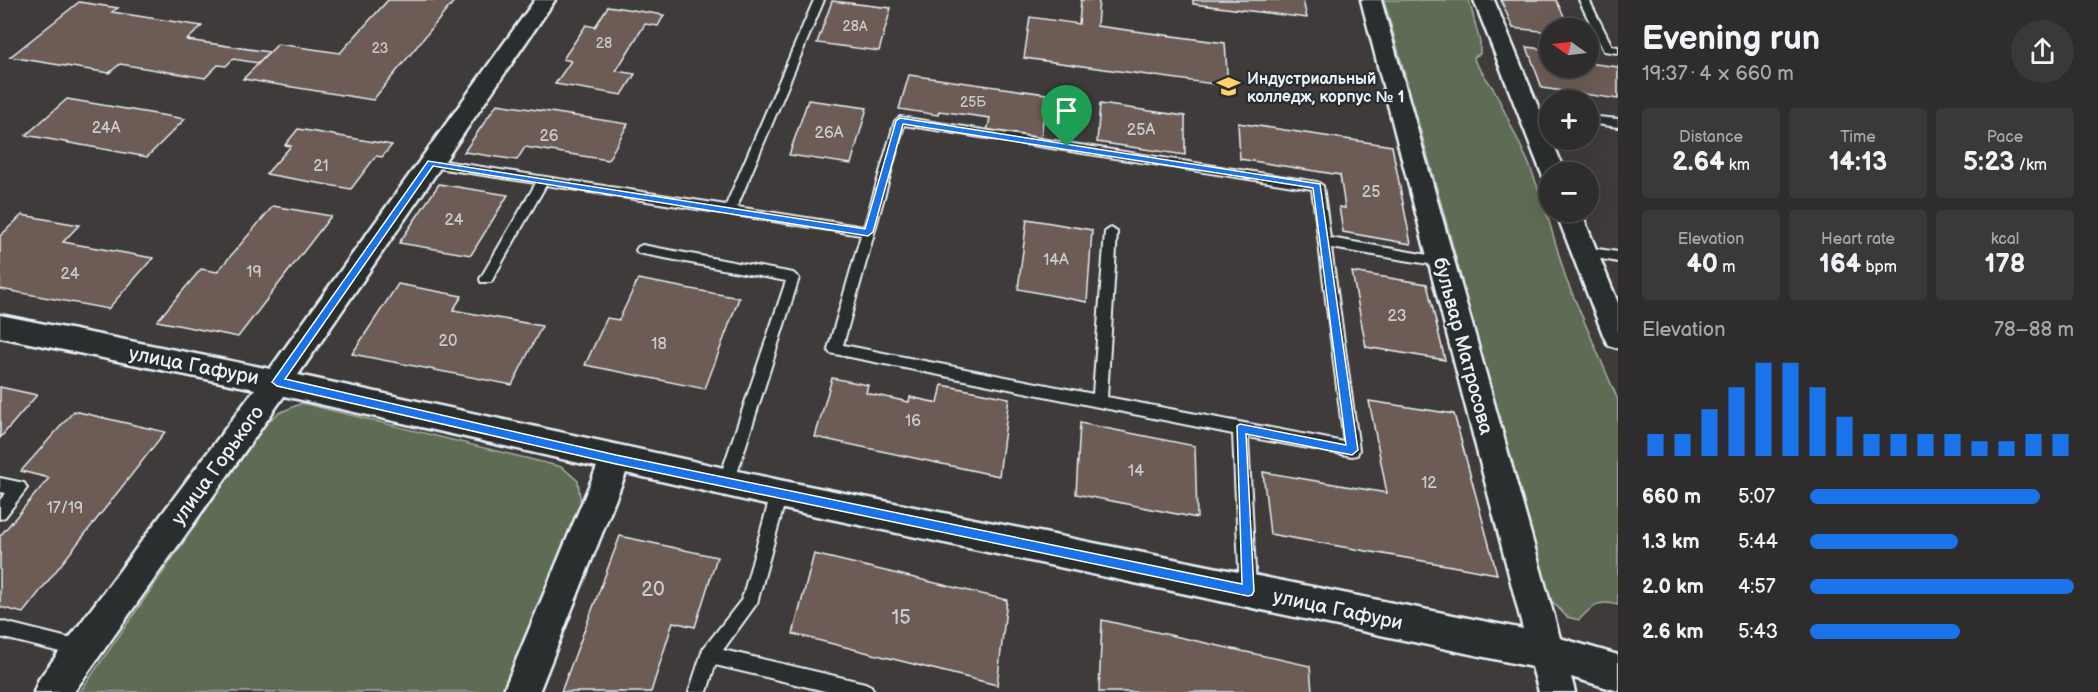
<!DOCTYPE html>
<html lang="en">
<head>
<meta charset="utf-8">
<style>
	:root { --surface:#2e2c2c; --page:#3a3838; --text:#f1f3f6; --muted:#a7a7a9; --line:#494848; --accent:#1a73e8 }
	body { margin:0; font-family:"Balsamiq Sans",sans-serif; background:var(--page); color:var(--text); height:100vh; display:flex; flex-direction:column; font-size:22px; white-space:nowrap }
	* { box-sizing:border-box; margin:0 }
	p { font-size:20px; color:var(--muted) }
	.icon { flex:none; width:33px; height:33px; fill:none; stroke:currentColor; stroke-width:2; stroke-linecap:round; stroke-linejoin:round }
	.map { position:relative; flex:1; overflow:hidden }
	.side { display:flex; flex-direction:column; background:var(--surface); width:480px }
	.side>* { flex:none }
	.needle { width:39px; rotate:284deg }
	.tools { position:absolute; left:1539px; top:18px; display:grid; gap:12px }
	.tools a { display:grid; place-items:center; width:60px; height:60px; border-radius:50%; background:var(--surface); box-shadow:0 6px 24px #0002,0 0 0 2px var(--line); font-size:30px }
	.pin { position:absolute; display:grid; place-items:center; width:51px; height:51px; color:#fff; margin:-62px -26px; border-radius:50% 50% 50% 0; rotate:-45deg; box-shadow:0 0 6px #0007 }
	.pin .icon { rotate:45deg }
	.round { display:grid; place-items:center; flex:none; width:63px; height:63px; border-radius:32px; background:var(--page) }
	.summary { display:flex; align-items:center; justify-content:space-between; height:102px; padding:0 24px }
	h1 { font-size:33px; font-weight:700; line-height:45px }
	.metrics { display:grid; grid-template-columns:repeat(3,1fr); gap:9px; height:102px; padding:6px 24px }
	.metrics div { display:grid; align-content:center; border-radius:6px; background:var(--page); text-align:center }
	.metrics b { font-size:26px; font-weight:700 }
	.metrics small { font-size:16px; font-weight:400 }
	.metrics p { font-size:16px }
	.chart { height:168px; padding:12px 24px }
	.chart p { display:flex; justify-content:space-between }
	.chart svg { width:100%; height:108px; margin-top:6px; stroke:var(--accent); stroke-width:6 }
	ul { padding:0 24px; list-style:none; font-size:20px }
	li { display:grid; grid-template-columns:96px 72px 1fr; align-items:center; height:45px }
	li i { height:15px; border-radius:8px; background:var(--accent) }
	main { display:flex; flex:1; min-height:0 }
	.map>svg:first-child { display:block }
	.green { fill:#5e6c54; stroke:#a3aea6; stroke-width:1.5 }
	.building { fill:#6d5c55; stroke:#e8f1f8; stroke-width:1.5 }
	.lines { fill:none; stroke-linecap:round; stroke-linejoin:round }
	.lane-casing { stroke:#e8f1f8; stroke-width:4 }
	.street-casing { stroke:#e8f1f8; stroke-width:5 }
	.lane { fill:#2a2d2e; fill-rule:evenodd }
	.street { fill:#2a2d2e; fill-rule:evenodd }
	.route { fill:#1a73e8; stroke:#fff; stroke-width:1.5; fill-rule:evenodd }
	.labels { text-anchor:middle; stroke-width:4.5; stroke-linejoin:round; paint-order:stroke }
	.far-number-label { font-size:14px; fill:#c9cccf }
	.far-poi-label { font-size:16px; font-weight:bold; fill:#e8f1f8; stroke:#2a2d2e; text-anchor:start }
	.number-label { font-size:16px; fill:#c9cccf }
	.street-label { font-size:20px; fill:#e8f1f8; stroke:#2a2d2e }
	.near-number-label { font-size:20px; fill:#c9cccf }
</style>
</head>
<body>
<main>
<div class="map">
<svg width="1618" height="692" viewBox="0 0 1618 692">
	<rect width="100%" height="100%" fill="#3e3b3a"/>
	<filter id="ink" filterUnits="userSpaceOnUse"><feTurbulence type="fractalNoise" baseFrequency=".0167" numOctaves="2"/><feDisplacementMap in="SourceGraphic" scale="12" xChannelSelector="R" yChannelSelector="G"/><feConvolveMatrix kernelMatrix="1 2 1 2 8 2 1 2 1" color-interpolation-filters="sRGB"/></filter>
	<g filter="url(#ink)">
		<path class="green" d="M1384,0H1469L1480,42V54L1474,57L1475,62L1495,91L1529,164L1544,204L1566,279L1618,400V605C1598,599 1592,606 1579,620L1567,617L1547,596L1483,371L1482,359L1466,314L1462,281L1448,228Z
			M302,403L562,467L578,481L581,505L503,692H80L267,422L279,413Z"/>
		<path class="building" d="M388,0H455L373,100L243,79L278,44L340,53Z
			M1081,0H1099L1097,26L1225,43L1228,86L1024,58L1030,17L1079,24Z
			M1193,0H1303L1307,18L1193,4Z
			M1501,0H1556L1570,28H1550V32L1513,28Z
			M832,1L891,8L879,51L817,43Z
			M79,2L118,8L112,12L202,26L187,40L269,52L258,63L233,59L226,66L218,65L205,78L120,64L109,73L10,57Z
			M608,6L664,15L658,26L645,24L616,71L635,74L622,95L555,84L571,61L563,59L586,25L595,27Z
			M1527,47L1550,50V68H1588V63L1618,67V99L1542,88Z
			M909,75L1046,94L1041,139L987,131L990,118L939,111L938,115L899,109Z
			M67,99L185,119L147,157L26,135Z
			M808,100L867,108L851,164L789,155Z
			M497,104L628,124L608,160L525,147L517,160L464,152Z
			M1100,104L1185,116V155L1097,142Z
			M1238,123L1392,146L1411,244L1343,232L1339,207L1345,208L1340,175L1240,159Z
			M298,129L392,145L382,157L376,156L351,189L266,174L291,146L285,145Z
			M439,184L508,195L471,255L399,243Z
			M273,206L331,216L238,337L157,321L201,269L217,272Z
			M22,215L79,225L63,242L153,258L108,309L0,289V236Z
			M1027,219L1092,230L1087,302L1018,289Z
			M1352,272L1427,284L1445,360L1366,347Z
			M638,279L739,298L705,389L585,365L607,318L619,320Z
			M398,284L462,296L453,310L542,326L512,385L352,354Z
			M832,378L868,385L866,393L909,402L910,397L938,403L942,385L1009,398L999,476L815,437Z
			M0,387L37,395L0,438Z
			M1369,401L1454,414L1497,574L1270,534L1263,472L1387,493Z
			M74,411L165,432L23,613L0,607V536L49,478L21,471Z
			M1080,423L1195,446L1197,518L1076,494Z
			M620,536L717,557L695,627L673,622L651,692H561Z
			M814,554L1007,600L997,685L793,634Z
			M1102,620L1310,666L1312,692H1099Z"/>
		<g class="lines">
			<defs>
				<path id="lane" d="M814,0H824L737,207L864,227L895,121L900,117L1317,182L1323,186L1330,238L1445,258L1447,261L1441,266L1331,248L1359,450L1357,455L1352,456L1248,437L1256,590L1254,596L1248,598L1242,596L1240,590L1233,434L830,353L828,349L861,235L546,185L491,282H481L480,279L536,183L431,167L425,163L427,160L431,159L726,205ZM904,125L1312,189L1344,442L1107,397L1117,232L1111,228L1105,232L1093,394L843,345Z
					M1579,0H1589L1612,46L1618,47V53L1604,51Z
					M1528,108L1550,110V117L1524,113L1523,111Z
					M1588,116L1618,119V127L1588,123Z
					M642,245L793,273L799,278L734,483L731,488L726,490L721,488L718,483L786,281L638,253L636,250L638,247Z
					M1584,247L1618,252V262L1580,255L1578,252L1580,249Z
					M0,478L24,483L27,488L5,517L0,519V500L6,493L0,492Z
					M779,487L784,489L787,494L757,603L723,650L865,683L871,686L874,692H829L715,665L707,692H689L703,649L742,599L771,494L774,489Z
					M0,621L80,641L86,643L88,649L86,655L80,657L0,637Z"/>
				<path id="street" d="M535,0H555L298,375L779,480L1523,629L1361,0H1381L1560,638L1618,655V691L1571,677L1575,692H1539L1532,667L779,508L626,473L539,692H503L597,467L284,396L74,692H34L39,679L255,389L0,337V315L270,369Z
					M1474,0H1494L1565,172H1550V179L1544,178L1541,172Z
					M1556,212H1581L1618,303V348L1608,345L1604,337Z"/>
			</defs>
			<use href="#lane" class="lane-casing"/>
			<use href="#street" class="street-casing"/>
			<use href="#lane" class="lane"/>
			<use href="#street" class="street"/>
		</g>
	</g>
	<path class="route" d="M900,118L1320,184L1358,450L1352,455L1246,434L1254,591L1252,595L1248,596L616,464L277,386L272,382L428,161L865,229L896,121ZM903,124L1313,188L1346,445L1240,424L1237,426L1242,584L616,455L285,379L433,166L868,236L873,232Z"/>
	<defs>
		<symbol id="university-bare" viewBox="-9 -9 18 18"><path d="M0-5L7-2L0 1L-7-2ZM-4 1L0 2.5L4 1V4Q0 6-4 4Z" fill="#ffd166" stroke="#2a2d2e" stroke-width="2.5" paint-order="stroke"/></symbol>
	</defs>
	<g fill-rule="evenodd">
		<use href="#university-bare" x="1212" y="70" width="33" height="33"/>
	</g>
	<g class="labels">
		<g class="far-number-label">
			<text x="855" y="31">28А</text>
			<text x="604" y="48">28</text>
			<text x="380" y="53">23</text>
			<text x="973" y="107">25Б</text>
		</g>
		<g class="far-poi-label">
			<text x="1247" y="84">Индустриальный<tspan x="1247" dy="18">колледж, корпус № 1</tspan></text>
		</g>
		<g class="number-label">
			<text x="106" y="133">24А</text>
			<text x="1141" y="135">25А</text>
			<text x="829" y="138">26А</text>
			<text x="549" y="141">26</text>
			<text x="321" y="171">21</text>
			<text x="1371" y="197">25</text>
			<text x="454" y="225">24</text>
			<text x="1056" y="265">14А</text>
			<text x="254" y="277">19</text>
			<text x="70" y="279">24</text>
			<text x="1397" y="321">23</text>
			<text x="448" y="346">20</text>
			<text x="659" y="349">18</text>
			<text x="913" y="426">16</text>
			<text x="1136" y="476">14</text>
			<text x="1429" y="488">12</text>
			<text x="65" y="513">17/19</text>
		</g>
		<g class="street-label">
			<text transform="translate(1464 346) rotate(75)" y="7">бульвар Матросова</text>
			<text transform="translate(194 365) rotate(11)" y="7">улица Гафури</text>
			<text transform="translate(217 465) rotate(-54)" y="7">улица Горького</text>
			<text transform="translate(1338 609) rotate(12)" y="7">улица Гафури</text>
		</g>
		<g class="near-number-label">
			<text x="653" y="596">20</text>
			<text x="901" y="624">15</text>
		</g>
	</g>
</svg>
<div class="tools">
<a><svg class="needle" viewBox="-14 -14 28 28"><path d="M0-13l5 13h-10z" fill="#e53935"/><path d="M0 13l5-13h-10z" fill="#a7a7a9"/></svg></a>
<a>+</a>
<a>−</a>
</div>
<div class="pin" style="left:1067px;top:147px;background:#1e9e55"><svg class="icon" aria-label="arrive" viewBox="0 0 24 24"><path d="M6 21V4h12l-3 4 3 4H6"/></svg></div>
</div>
<section class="side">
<div class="summary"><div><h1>Evening run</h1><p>19:37 · 4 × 660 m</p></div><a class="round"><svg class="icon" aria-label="share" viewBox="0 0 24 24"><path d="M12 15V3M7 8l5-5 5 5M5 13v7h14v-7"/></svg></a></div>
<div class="metrics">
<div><p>Distance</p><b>2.64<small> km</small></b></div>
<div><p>Time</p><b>14:13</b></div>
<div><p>Pace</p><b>5:23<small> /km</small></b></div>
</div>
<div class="metrics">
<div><p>Elevation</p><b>40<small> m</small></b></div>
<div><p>Heart rate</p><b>164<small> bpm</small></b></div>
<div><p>kcal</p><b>178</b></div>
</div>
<div class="chart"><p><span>Elevation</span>78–88 m</p>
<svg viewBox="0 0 160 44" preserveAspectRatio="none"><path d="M5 44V35M15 44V35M25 44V25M35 44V16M45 44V6M55 44V6M65 44V16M75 44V28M85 44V35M95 44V35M105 44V35M115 44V35M125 44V38M135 44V38M145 44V35M155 44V35"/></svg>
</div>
<ul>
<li><b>660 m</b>5:07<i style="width:87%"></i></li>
<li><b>1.3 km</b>5:44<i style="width:56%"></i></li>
<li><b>2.0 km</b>4:57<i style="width:100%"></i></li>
<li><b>2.6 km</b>5:43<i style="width:57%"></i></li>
</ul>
</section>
</main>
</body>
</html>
